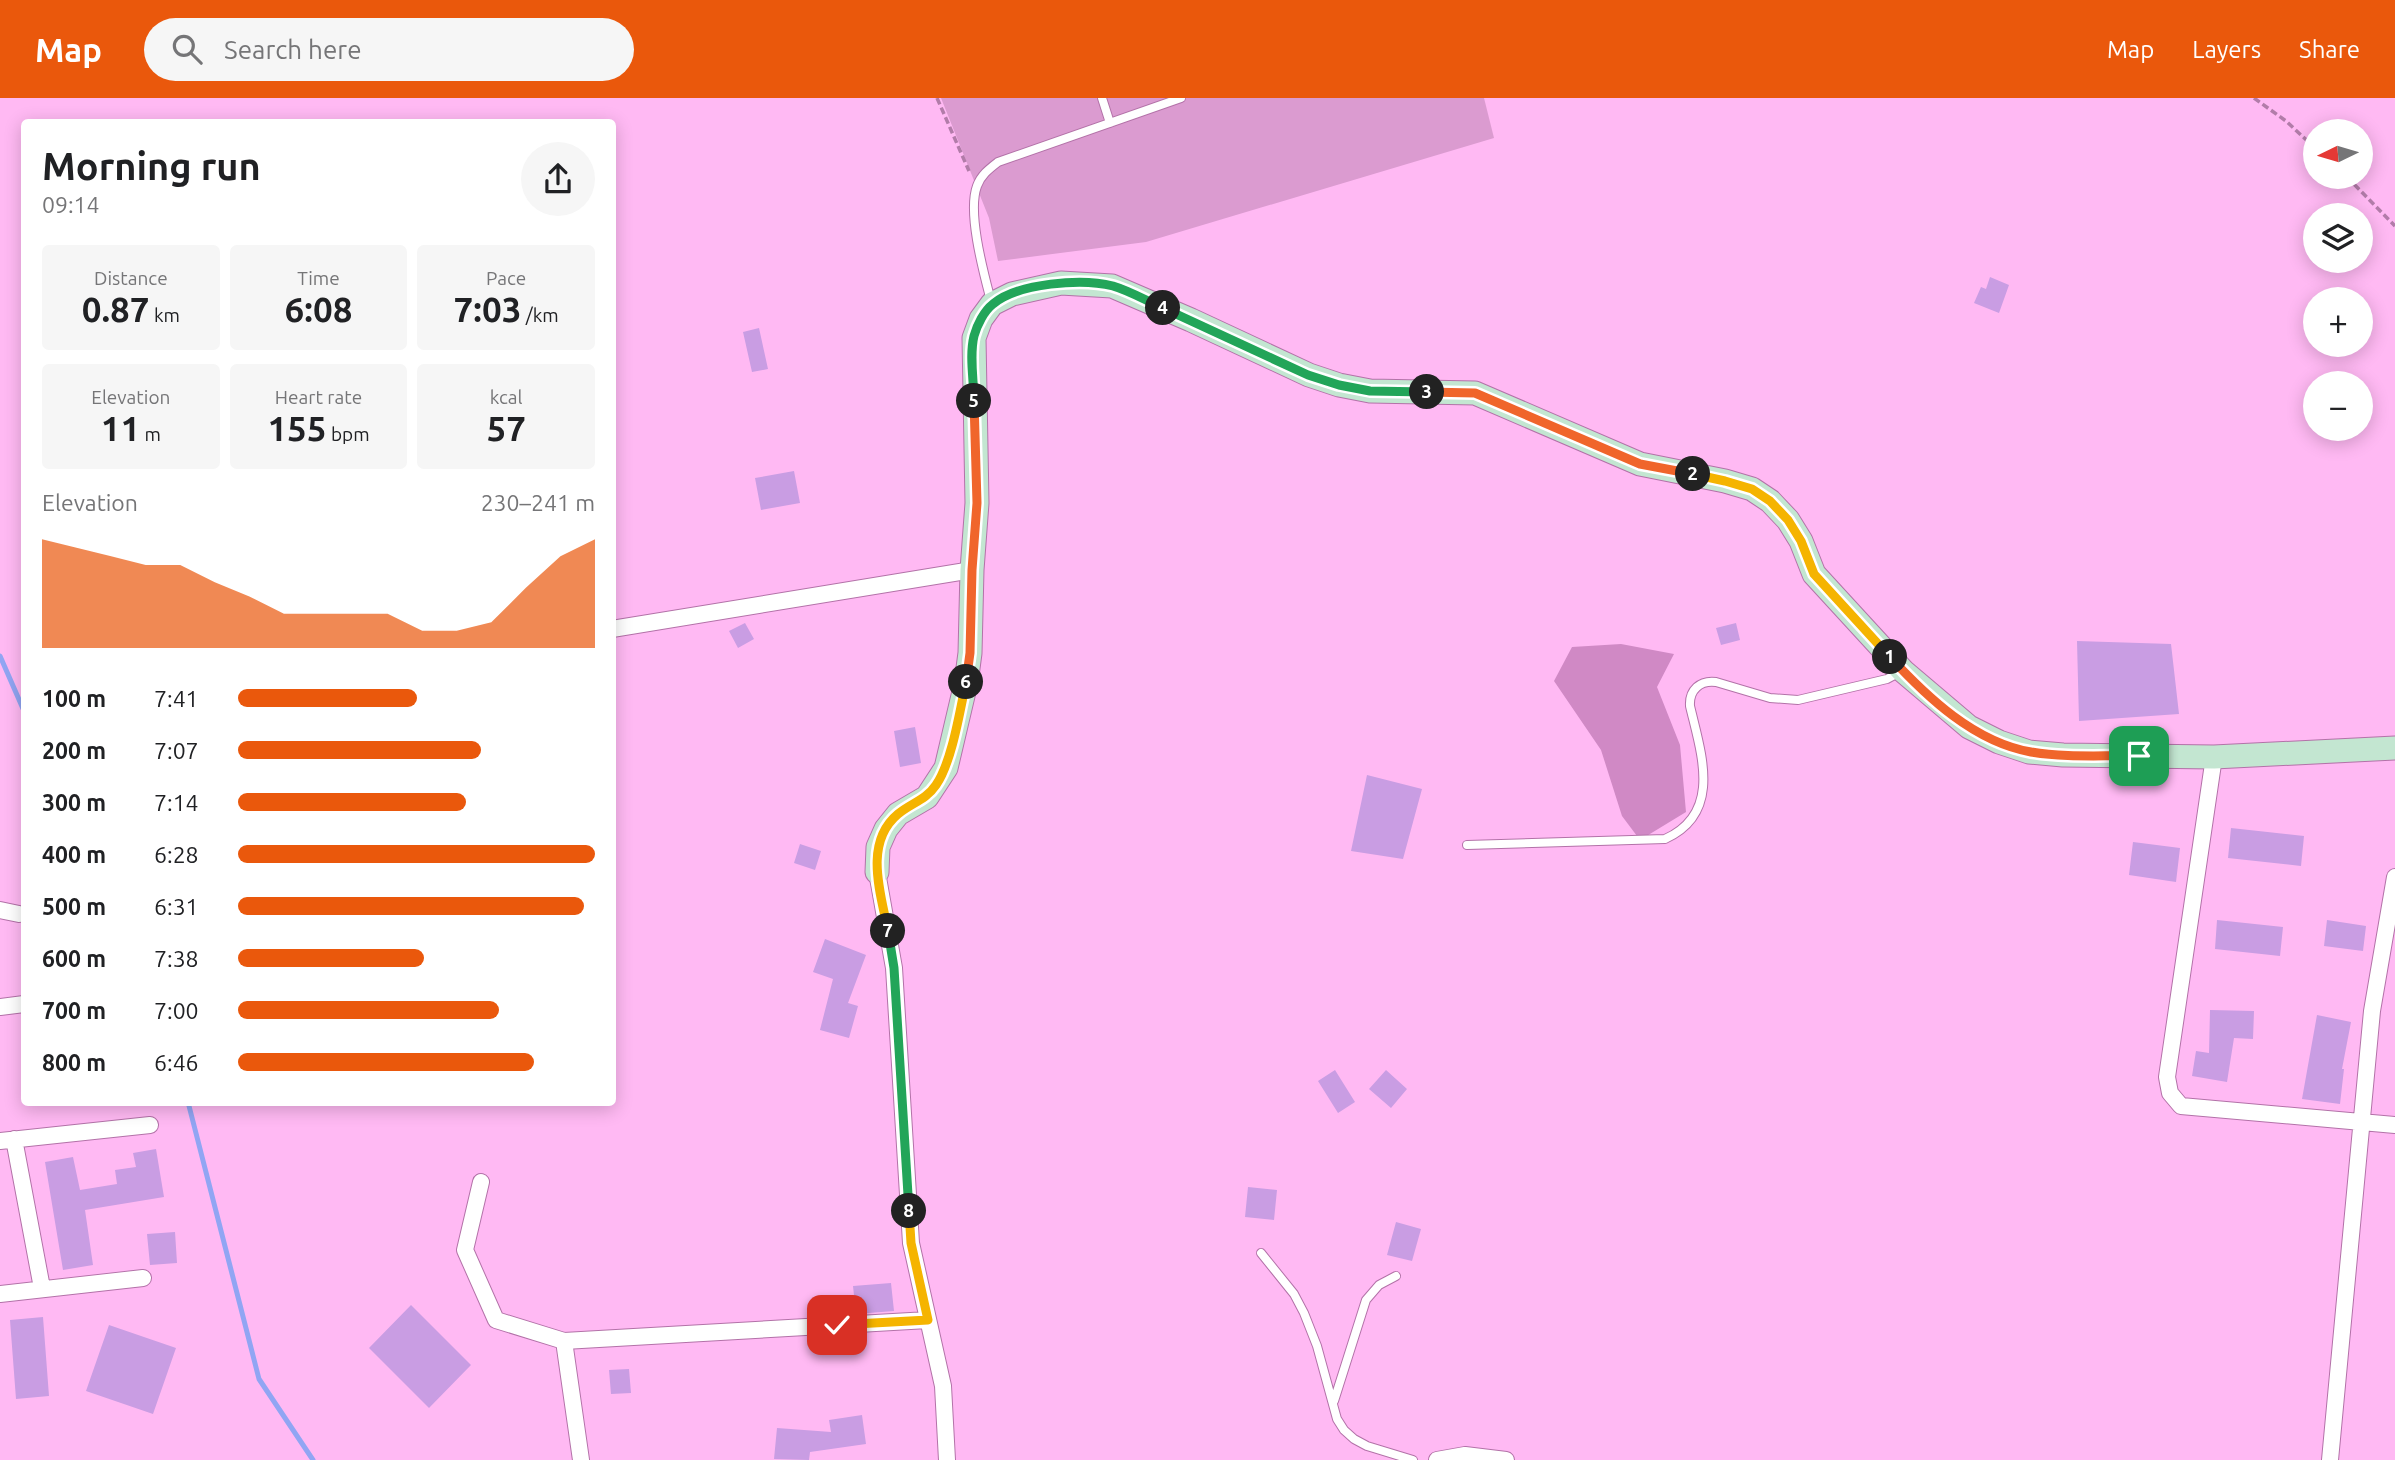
<!DOCTYPE html>
<html lang="en">
<head>
<meta charset="utf-8">
<style>
	:root { --surface:#fff; --page:#f6f6f6; --text:#202124; --muted:#757577; --accent:#ea580c }
	body { margin:0; font-family:Ubuntu,sans-serif; background:var(--page); color:var(--text); height:100vh; display:flex; flex-direction:column; font-size:26px; white-space:nowrap }
	* { box-sizing:border-box; margin:0 }
	p { font-size:23px; color:var(--muted) }
	.icon { flex:none; width:38px; height:38px; fill:none; stroke:currentColor; stroke-width:2; stroke-linecap:round; stroke-linejoin:round }
	.map { position:relative; flex:1; overflow:hidden }
	.panel { position:absolute; left:21px; top:21px; width:595px; height:987px; display:flex; flex-direction:column; background:var(--surface); border-radius:7px; box-shadow:0 4px 18px #0003 }
	.panel>* { flex:none }
	.needle { width:46px; rotate:265deg }
	.buttons { position:absolute; left:2303px; top:21px; display:grid; gap:14px }
	.buttons a { display:grid; place-items:center; width:70px; height:70px; border-radius:50%; background:var(--surface); box-shadow:0 4px 18px #0003; font-size:35px }
	.pin { position:absolute; display:grid; place-items:center; width:60px; height:60px; color:#fff; margin:-30px; border-radius:14px; box-shadow:0 4px 10px #0006 }
	.km { position:absolute; width:35px; height:35px; margin:-18px; border-radius:50%; background:#222; color:#fff; font-size:19px; line-height:35px; text-align:center }
	.round { display:grid; place-items:center; flex:none; width:74px; height:74px; border-radius:37px; background:var(--page) }
	.head { display:flex; align-items:center; justify-content:space-between; height:119px; padding:0 21px }
	h1 { font-size:38px; font-weight:700; line-height:52px }
	.figures { display:grid; grid-template-columns:repeat(3,1fr); gap:10px; height:119px; padding:7px 21px }
	.figures div { display:grid; align-content:center; border-radius:7px; background:var(--page); text-align:center }
	.figures b { font-size:35px; font-weight:700 }
	.figures small { font-size:19px; font-weight:400 }
	.figures p { font-size:19px }
	.chart { height:196px; padding:14px 21px }
	.chart p { display:flex; justify-content:space-between }
	.chart svg { width:100%; height:126px; margin-top:7px; fill:var(--accent); opacity:.7 }
	ul { padding:0 21px; list-style:none; font-size:23px }
	li { display:grid; grid-template-columns:112px 84px 1fr; align-items:center; height:52px }
	li i { height:18px; border-radius:9px; background:var(--accent) }
	header { display:flex; align-items:center; gap:42px; box-sizing:border-box; height:98px; padding:0 35px; background:var(--accent); color:#fff }
	header strong { font-size:33px }
	nav { display:flex; gap:38px; margin-inline-start:auto; font-size:24px }
	.search { width:490px; height:63px; background:var(--page); display:flex; align-items:center; gap:18px; box-sizing:border-box; padding:0 24px; border-radius:38px; color:var(--muted); font-size:26px }
	.map>svg:first-child { display:block }
	.green { fill:#db9bd0 }
	.forest { fill:#d089c5 }
	.lines { fill:none; stroke-linecap:round; stroke-linejoin:round }
	.stream { stroke:#91a5f3; stroke-width:5 }
	.building { fill:#c99de3 }
	.lane-casing { stroke:#b372a8; stroke-width:10 }
	.street-casing { stroke:#b372a8; stroke-width:18 }
	.secondary-casing { stroke:#b372a8; stroke-width:25 }
	.path { stroke:#b27ca9; stroke-width:3.5; stroke-dasharray:7 3.5; stroke-linecap:butt }
	.lane { stroke:#fff; stroke-width:8 }
	.street { stroke:#fff; stroke-width:16 }
	.secondary { stroke:#c3e6d1; stroke-width:23 }
	.split-1-casing { stroke:#fff; stroke-width:14 }
	.split-2-casing { stroke:#fff; stroke-width:14 }
	.split-3-casing { stroke:#fff; stroke-width:14 }
	.split-4-casing { stroke:#fff; stroke-width:14 }
	.split-5-casing { stroke:#fff; stroke-width:14 }
	.split-6-casing { stroke:#fff; stroke-width:14 }
	.split-7-casing { stroke:#fff; stroke-width:14 }
	.split-8-casing { stroke:#fff; stroke-width:14 }
	.split-9-casing { stroke:#fff; stroke-width:14 }
	.split-1 { stroke:#f0652b; stroke-width:9 }
	.split-2 { stroke:#f5b400; stroke-width:9 }
	.split-3 { stroke:#f0652b; stroke-width:9 }
	.split-4 { stroke:#22a559; stroke-width:9 }
	.split-5 { stroke:#22a559; stroke-width:9 }
	.split-6 { stroke:#f0652b; stroke-width:9 }
	.split-7 { stroke:#f5b400; stroke-width:9 }
	.split-8 { stroke:#22a559; stroke-width:9 }
	.split-9 { stroke:#f5b400; stroke-width:9 }
</style>
</head>
<body>
<header>
<strong>Map</strong>
<div class="search"><svg class="icon" aria-label="search" viewBox="0 0 24 24"><circle cx="10" cy="10" r="6"/><path d="M15 15l6 6"/></svg>Search here</div>
<nav><a>Map</a><a>Layers</a><a>Share</a></nav>
</header>
<div class="map">
<svg width="2395" height="1362" viewBox="0 0 2395 1362">
	<rect width="100%" height="100%" fill="#ffb9f3"/>
	<path class="green" d="M941,0H1484L1494,40L1146,144L998,163L989,120Z"/>
	<path class="forest" d="M1621,546L1674,556L1657,589L1680,647L1686,714L1640,742L1622,718L1601,652L1554,583L1572,549Z"/>
	<g class="lines">
		<path class="stream" d="M0,558L24,613
			M188,1004L259,1281L313,1362"/>
	</g>
	<path class="building" d="M1990,179L2009,187L1999,215L1974,205L1981,189L1986,191Z
		M759,230L768,271L752,274L743,234Z
		M794,373L800,405L761,412L755,380Z
		M745,525L754,541L738,550L729,533Z
		M1736,525L1740,542L1721,547L1716,530Z
		M2077,543L2171,546L2179,616L2079,623Z
		M915,629L921,665L900,669L894,633Z
		M1367,677L1422,691L1403,761L1351,753Z
		M2231,730L2304,738L2301,768L2228,760Z
		M2133,744L2180,750L2176,784L2129,777Z
		M800,746L821,753L815,772L794,765Z
		M2217,822L2283,829L2280,858L2215,851Z
		M2327,822L2366,828L2363,853L2324,848Z
		M825,841L866,857L848,905L858,908L849,940L820,932L833,881L813,874Z
		M2210,912L2254,913L2253,941L2234,940L2227,984L2192,978L2196,953L2209,955Z
		M2317,917L2351,924L2342,971H2344L2340,1006L2302,1001Z
		M1335,972L1355,1004L1338,1015L1318,983Z
		M1386,972L1407,991L1391,1010L1369,991Z
		M156,1051L164,1099L85,1112L93,1167L63,1172L45,1064L73,1059L80,1092L117,1086L115,1072L136,1069L133,1055Z
		M1248,1089L1277,1092L1274,1122L1245,1119Z
		M1396,1124L1421,1131L1412,1163L1387,1157Z
		M175,1134L177,1165L150,1167L147,1136Z
		M891,1185L894,1213L856,1216L853,1188Z
		M411,1207L471,1267L429,1310L369,1250Z
		M43,1219L49,1298L16,1301L10,1222Z
		M109,1227L176,1250L153,1316L86,1293Z
		M629,1271L631,1295L611,1296L609,1272Z
		M862,1317L866,1346L810,1354L809,1362L774,1361L777,1330L831,1334L829,1322Z"/>
	<g class="lines">
		<defs>
			<path id="lane" d="M1102,0L1110,25
				M991,203C984,176 967,115 977,88C981,77 989,71 998,64L1181,0
				M1467,747L1665,741C1723,715 1701,655 1690,608C1689,592 1700,582 1716,584L1770,600L1798,602L1887,581L1900,574
				M1261,1155L1294,1196L1304,1215L1317,1248L1337,1321L1344,1332L1354,1341L1367,1348L1413,1362
				M1334,1303L1366,1202L1379,1187L1396,1178"/>
			<path id="street" d="M612,531L972,472
				M2214,659L2167,979L2170,995L2181,1008L2395,1027
				M877,774L894,870L911,1145L943,1288L947,1362
				M0,812L19,816
				M0,909L24,906
				M14,1041L42,1190
				M0,1043L150,1027
				M481,1084L465,1152L496,1222L564,1243L581,1362
				M0,1196L143,1180
				M564,1243L928,1222
				M1437,1362L1465,1357L1506,1362
				M2330,1362L2372,913L2395,779"/>
			<path id="secondary" d="M877,774L878,749L886,731L898,716L927,699L946,670L966,585L970,555L972,472L977,405L974,240L981,221L992,206L1012,196L1061,185L1112,188L1191,222L1309,277L1339,287L1370,293L1475,295L1640,366L1725,383L1752,391L1770,403L1788,422L1801,443L1814,476L1903,573L1969,629L1999,644L2029,654L2063,657L2214,659L2395,650"/>
		</defs>
		<use href="#lane" class="lane-casing"/>
		<use href="#street" class="street-casing"/>
		<use href="#secondary" class="secondary-casing"/>
		<path class="path" d="M937,0L969,73
			M2254,0L2286,23L2315,50
			M2347,79L2395,128"/>
		<use href="#lane" class="lane"/>
		<use href="#street" class="street"/>
		<use href="#secondary" class="secondary"/>
	</g>
	<g class="lines">
		<defs>
			<path id="split-1" d="M1890,559C1927,599 1974,644 2031,654C2066,660 2103,657 2139,658"/>
			<path id="split-2" d="M1693,376L1725,383L1752,391L1770,403L1788,422L1801,443L1814,476L1890,559"/>
			<path id="split-3" d="M1427,294L1475,295L1640,366L1693,376"/>
			<path id="split-4" d="M1163,210L1308,277L1339,287L1370,293L1427,294"/>
			<path id="split-5" d="M974,303C974,283 969,258 974,238C977,227 984,213 993,206C1018,185 1082,180 1113,188C1130,193 1147,203 1163,210"/>
			<path id="split-6" d="M966,584L970,555L972,472L977,405L974,303"/>
			<path id="split-7" d="M888,833C881,796 863,745 898,716C911,705 926,702 936,687C952,664 960,612 966,584"/>
			<path id="split-8" d="M888,833L894,870L909,1113"/>
			<path id="split-9" d="M837,1227L928,1222L911,1145L909,1113"/>
		</defs>
		<use href="#split-1" class="split-1-casing"/>
		<use href="#split-2" class="split-2-casing"/>
		<use href="#split-3" class="split-3-casing"/>
		<use href="#split-4" class="split-4-casing"/>
		<use href="#split-5" class="split-5-casing"/>
		<use href="#split-6" class="split-6-casing"/>
		<use href="#split-7" class="split-7-casing"/>
		<use href="#split-8" class="split-8-casing"/>
		<use href="#split-9" class="split-9-casing"/>
		<use href="#split-1" class="split-1"/>
		<use href="#split-2" class="split-2"/>
		<use href="#split-3" class="split-3"/>
		<use href="#split-4" class="split-4"/>
		<use href="#split-5" class="split-5"/>
		<use href="#split-6" class="split-6"/>
		<use href="#split-7" class="split-7"/>
		<use href="#split-8" class="split-8"/>
		<use href="#split-9" class="split-9"/>
	</g>
</svg>
<div class="buttons">
<a><svg class="needle" viewBox="-14 -14 28 28"><path d="M0-13l5 13h-10z" fill="#e53935"/><path d="M0 13l5-13h-10z" fill="#757577"/></svg></a>
<a><svg class="icon" aria-label="layers" viewBox="0 0 24 24"><path d="M12 4l9 5-9 5-9-5zM3 14l9 5 9-5"/></svg></a>
<a>+</a>
<a>−</a>
</div>
<div class="pin" style="left:2139px;top:658px;background:#1e9e55"><svg class="icon" aria-label="arrive" viewBox="0 0 24 24"><path d="M6 21V4h12l-3 4 3 4H6"/></svg></div>
<div class="pin" style="left:837px;top:1227px;background:#d93025"><svg class="icon" aria-label="check" viewBox="0 0 24 24"><path d="M5 12l5 5 9-10"/></svg></div>
<b class="km" style="left:1890px;top:559px">1</b>
<b class="km" style="left:1693px;top:376px">2</b>
<b class="km" style="left:1427px;top:294px">3</b>
<b class="km" style="left:1163px;top:210px">4</b>
<b class="km" style="left:974px;top:303px">5</b>
<b class="km" style="left:966px;top:584px">6</b>
<b class="km" style="left:888px;top:833px">7</b>
<b class="km" style="left:909px;top:1113px">8</b>
<section class="panel">
<div class="head"><div><h1>Morning run</h1><p>09:14</p></div><a class="round"><svg class="icon" aria-label="share" viewBox="0 0 24 24"><path d="M12 15V3M7 8l5-5 5 5M5 13v7h14v-7"/></svg></a></div>
<div class="figures">
<div><p>Distance</p><b>0.87<small> km</small></b></div>
<div><p>Time</p><b>6:08</b></div>
<div><p>Pace</p><b>7:03<small> /km</small></b></div>
</div>
<div class="figures">
<div><p>Elevation</p><b>11<small> m</small></b></div>
<div><p>Heart rate</p><b>155<small> bpm</small></b></div>
<div><p>kcal</p><b>57</b></div>
</div>
<div class="chart"><p><span>Elevation</span>230–241 m</p>
<svg viewBox="0 0 160 44" preserveAspectRatio="none"><path d="M0 44V6L10 9L20 12L30 15L40 15L50 21L60 26L70 32L80 32L90 32L100 32L110 38L120 38L130 35L140 23L150 12L160 6V44z"/></svg>
</div>
<ul>
<li><b>100 m</b>7:41<i style="width:50%"></i></li>
<li><b>200 m</b>7:07<i style="width:68%"></i></li>
<li><b>300 m</b>7:14<i style="width:64%"></i></li>
<li><b>400 m</b>6:28<i style="width:100%"></i></li>
<li><b>500 m</b>6:31<i style="width:97%"></i></li>
<li><b>600 m</b>7:38<i style="width:52%"></i></li>
<li><b>700 m</b>7:00<i style="width:73%"></i></li>
<li><b>800 m</b>6:46<i style="width:83%"></i></li>
</ul>
</section>
</div>
</body>
</html>
